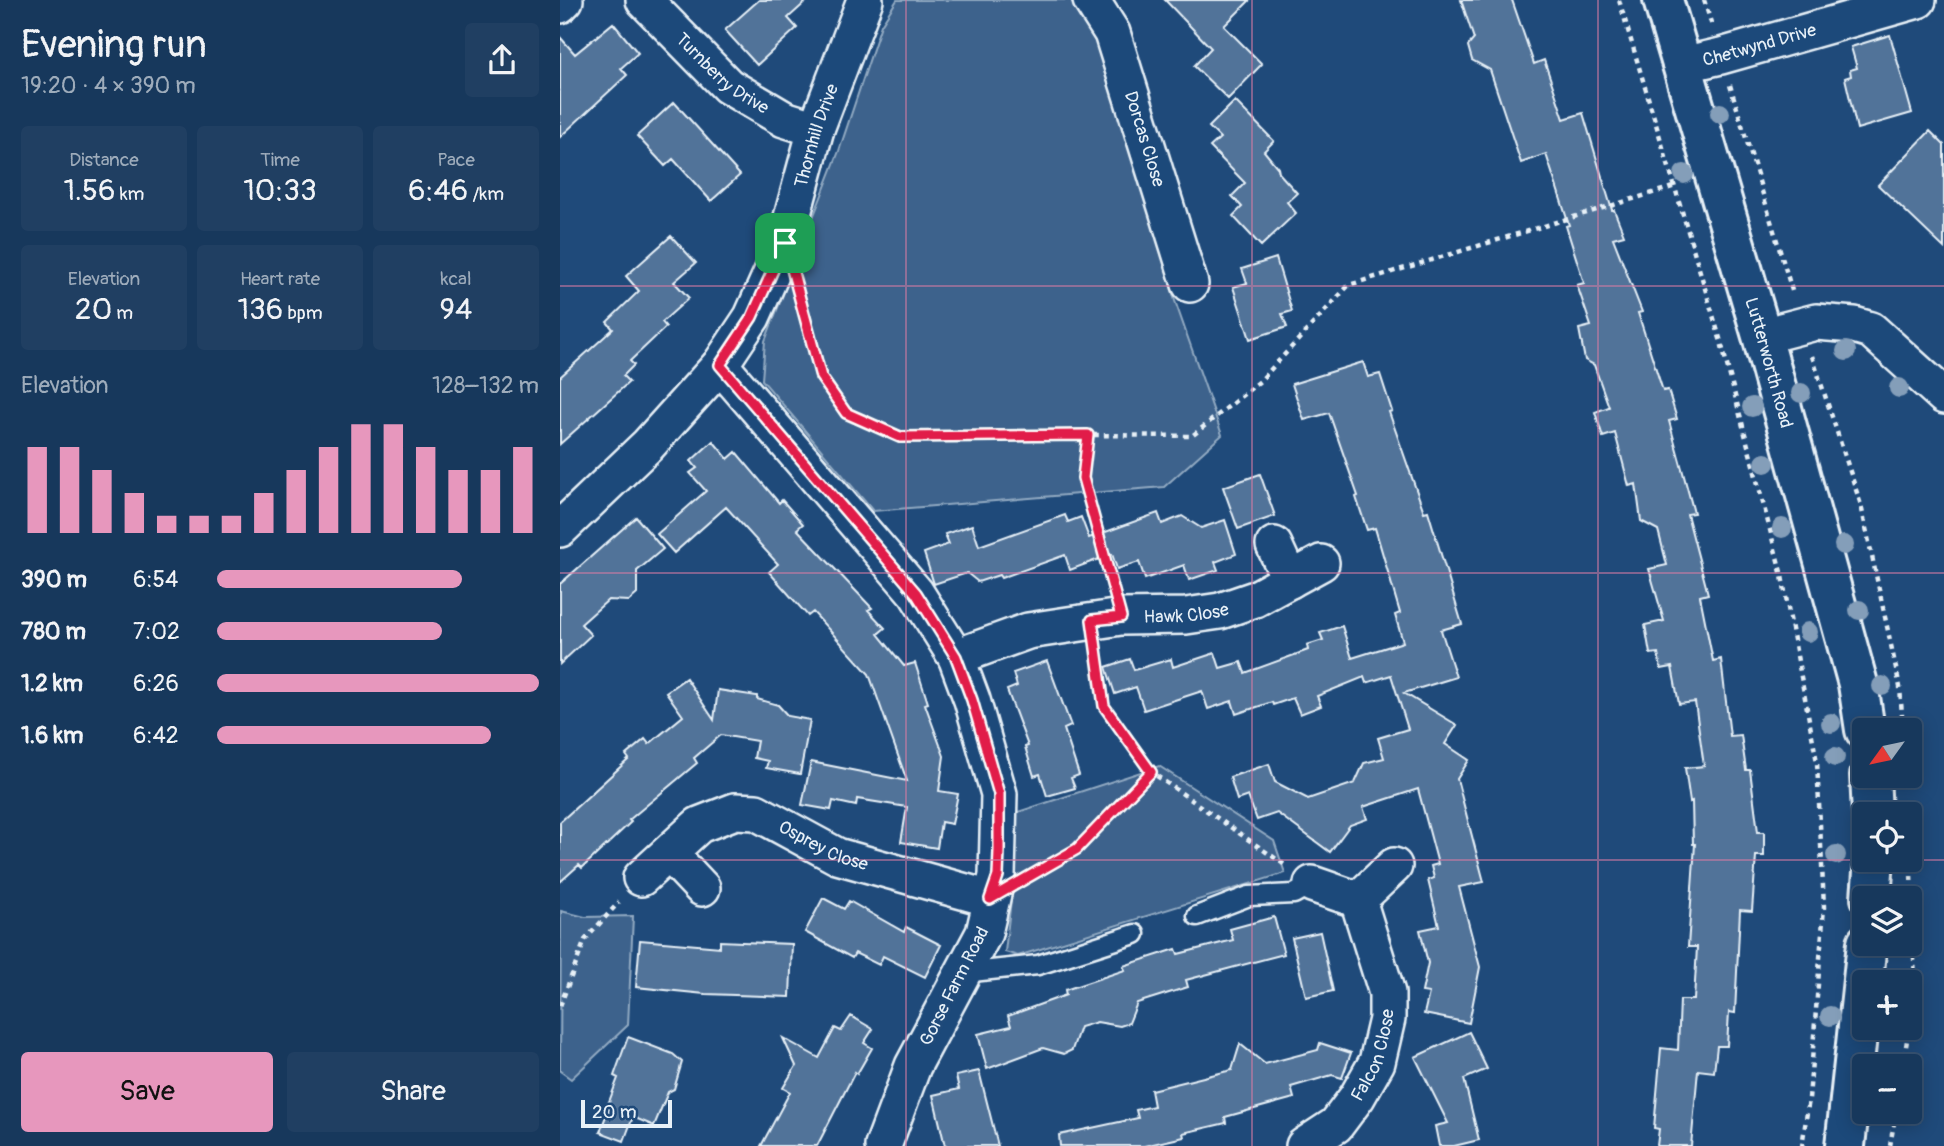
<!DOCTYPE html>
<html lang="en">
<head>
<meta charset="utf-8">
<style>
	:root { --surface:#17385c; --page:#203f62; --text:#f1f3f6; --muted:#9eacbb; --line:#365272; --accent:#e797bd }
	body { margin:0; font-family:Pangolin,sans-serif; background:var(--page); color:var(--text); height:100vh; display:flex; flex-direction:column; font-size:26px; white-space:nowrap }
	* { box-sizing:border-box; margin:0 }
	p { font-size:23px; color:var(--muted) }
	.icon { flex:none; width:38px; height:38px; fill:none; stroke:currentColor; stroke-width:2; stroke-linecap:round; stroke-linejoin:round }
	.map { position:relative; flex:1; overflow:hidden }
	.panel { display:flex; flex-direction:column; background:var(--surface); width:560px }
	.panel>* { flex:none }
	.needle { width:46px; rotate:237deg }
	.fabs { position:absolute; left:1292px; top:718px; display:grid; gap:14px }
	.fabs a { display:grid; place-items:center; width:70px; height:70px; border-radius:7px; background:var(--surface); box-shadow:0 4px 18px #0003,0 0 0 2px var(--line); font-size:35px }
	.scale { position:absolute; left:21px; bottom:18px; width:91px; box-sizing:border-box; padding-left:7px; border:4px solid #e8f1f8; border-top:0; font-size:19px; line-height:24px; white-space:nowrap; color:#e8f1f8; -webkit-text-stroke:5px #1f4a7a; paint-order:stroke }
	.pin { position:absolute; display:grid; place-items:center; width:60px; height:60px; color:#fff; margin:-30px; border-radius:14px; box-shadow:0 4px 10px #0006 }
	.round { display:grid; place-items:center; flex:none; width:74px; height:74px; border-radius:7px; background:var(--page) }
	.headline { display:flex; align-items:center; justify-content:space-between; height:119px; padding:0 21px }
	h1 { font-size:38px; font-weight:600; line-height:52px }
	.figures { display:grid; grid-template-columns:repeat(3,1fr); gap:10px; height:119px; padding:7px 21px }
	.figures div { display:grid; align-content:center; border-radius:7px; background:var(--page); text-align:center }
	.figures b { font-size:30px; font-weight:600 }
	.figures small { font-size:19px; font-weight:400 }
	.figures p { font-size:19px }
	.chart { height:196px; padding:14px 21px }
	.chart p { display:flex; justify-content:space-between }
	.chart svg { width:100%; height:126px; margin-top:7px; stroke:var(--accent); stroke-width:6 }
	.cta { display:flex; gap:14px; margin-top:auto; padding:14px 21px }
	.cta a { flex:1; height:80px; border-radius:7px; background:var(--accent); color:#111; font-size:28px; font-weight:600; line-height:80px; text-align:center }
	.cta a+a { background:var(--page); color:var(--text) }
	ul { padding:0 21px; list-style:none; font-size:23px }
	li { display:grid; grid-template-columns:112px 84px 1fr; align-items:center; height:52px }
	li i { height:18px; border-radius:9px; background:var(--accent) }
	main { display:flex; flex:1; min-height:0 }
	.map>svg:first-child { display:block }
	.green { fill:#3c628c; stroke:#92aac2; stroke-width:2 }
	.building { fill:#517399; stroke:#e8f1f8; stroke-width:2 }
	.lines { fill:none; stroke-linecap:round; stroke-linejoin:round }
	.service-casing { stroke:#e8f1f8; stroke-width:23 }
	.minor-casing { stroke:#e8f1f8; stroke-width:40 }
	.secondary-casing { stroke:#e8f1f8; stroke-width:44 }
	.path { stroke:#e8f1f8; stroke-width:4.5; stroke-dasharray:5 5; stroke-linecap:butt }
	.service { stroke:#1f4a7a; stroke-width:18 }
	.minor { stroke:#1f4a7a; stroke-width:35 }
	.secondary { stroke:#1f4a7a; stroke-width:38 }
	.tree { fill:#849eb9 }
	.route-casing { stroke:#fff; stroke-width:14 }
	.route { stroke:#e11d48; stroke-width:9 }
	.grid { fill:none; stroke:#d37aa2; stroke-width:2; stroke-opacity:0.55 }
	.labels { text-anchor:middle; stroke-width:6; stroke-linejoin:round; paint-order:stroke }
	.street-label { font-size:18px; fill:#e8f1f8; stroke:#1f4a7a }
</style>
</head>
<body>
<main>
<section class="panel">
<div class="headline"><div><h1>Evening run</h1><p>19:20 · 4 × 390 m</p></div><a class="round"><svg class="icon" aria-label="share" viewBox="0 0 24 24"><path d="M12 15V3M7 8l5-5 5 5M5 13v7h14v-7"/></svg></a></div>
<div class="figures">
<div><p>Distance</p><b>1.56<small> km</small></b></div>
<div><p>Time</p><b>10:33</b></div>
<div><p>Pace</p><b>6:46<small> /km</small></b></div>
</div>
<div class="figures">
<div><p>Elevation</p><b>20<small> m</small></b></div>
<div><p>Heart rate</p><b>136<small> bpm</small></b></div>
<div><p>kcal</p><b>94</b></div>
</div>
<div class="chart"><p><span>Elevation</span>128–132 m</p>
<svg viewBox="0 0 160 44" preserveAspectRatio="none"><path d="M5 44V14M15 44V14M25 44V22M35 44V30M45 44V38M55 44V38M65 44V38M75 44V30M85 44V22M95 44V14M105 44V6M115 44V6M125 44V14M135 44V22M145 44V22M155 44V14"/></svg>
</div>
<ul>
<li><b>390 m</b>6:54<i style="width:76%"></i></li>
<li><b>780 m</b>7:02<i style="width:70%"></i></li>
<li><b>1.2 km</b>6:26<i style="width:100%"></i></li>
<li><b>1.6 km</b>6:42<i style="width:85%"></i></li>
</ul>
<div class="cta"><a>Save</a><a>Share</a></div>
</section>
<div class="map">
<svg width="1384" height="1146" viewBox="0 0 1384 1146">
	<rect width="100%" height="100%" fill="#1f4a7a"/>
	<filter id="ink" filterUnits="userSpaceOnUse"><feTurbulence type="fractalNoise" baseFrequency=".0143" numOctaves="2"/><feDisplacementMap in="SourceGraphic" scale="14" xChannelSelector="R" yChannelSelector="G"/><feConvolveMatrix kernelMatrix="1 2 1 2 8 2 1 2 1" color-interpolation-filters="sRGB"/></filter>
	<g filter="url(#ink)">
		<path class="green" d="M337,0H513L523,10L549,61L615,301L662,435L604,487L313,511L202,380L205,341L279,151L321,25Z
			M599,766L714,841L725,873L458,956L445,952L455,865V813Z
			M1,911L25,917L73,916L68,1025L11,1079L0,1071Z"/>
		<path class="building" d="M199,0H248L228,18L237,28L197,65L165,30Z
			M605,0H690L664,26L702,64L668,99L634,66L651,48Z
			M901,0H952L974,64L984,60L1004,119L1023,113L1052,210H1054L1064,235L1053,238L1082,312L1078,313L1103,391L1108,390L1117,419L1109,421L1134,513L1127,514L1148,594L1140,596L1153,661L1161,659L1170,736L1181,735L1186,770H1190L1198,832H1204V856H1196L1192,911L1180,910L1175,1013L1169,1012L1167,1046H1157L1154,1072L1138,1070L1131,1146H1097L1099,1129L1094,1128L1101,1048L1118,1050L1120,1000H1134L1137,947H1128L1135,844H1133L1132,801L1130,802L1125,768L1144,766L1135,702L1119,704L1112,667L1101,669L1098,653L1090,654L1085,625L1104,621L1089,569L1107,565L1098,530L1081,521L1076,484L1069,486L1055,433L1043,437L1035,412L1049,407L1034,365L1025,360L1019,329L1031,326L1017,285L1024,283L1006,226L1009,225L986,154L961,163L930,70L912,60L908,46L914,39Z
			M53,23L78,53L61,68L67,75L0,137V37L15,54Z
			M1330,35L1352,113L1297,129L1285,78L1291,76L1290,70L1297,68L1291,47Z
			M675,101L714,141L704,151L718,168L719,173L737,193L727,202L736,213L701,246L673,216L682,207L672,196L685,183L650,147L660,138L649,127Z
			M114,102L180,175L151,201L113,159L105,166L77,136Z
			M1370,131L1384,145V248L1318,185Z
			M111,236L136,263L114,282L129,298L102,322L106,327L70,361L74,365L63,376L69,382L0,444V377L53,329L47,322L79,291L66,276Z
			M716,258L732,311L722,314L727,327L690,339L673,287L687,283L682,269Z
			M803,362L808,377L820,374L832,411L829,412L864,512L868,511L902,624L881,630L896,677L844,693L897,725L885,744L909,760L897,779L924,882L899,887L920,967L909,1023L864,1014L869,993L862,992L868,963L860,930L879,926L868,880L874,878L871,866L878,864L858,789L803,807L807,819L790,825L770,852L717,813L697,820L688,796L677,800L670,777L709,764L715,782L748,799L795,783L804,763L824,758L818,738L848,729L831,675L806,683L804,677L757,696L761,706L740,714L733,698L713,705L712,702L676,714L672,701L648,709L642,691L584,710L576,687L555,694L546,667L570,659L574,670L611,659L613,667L655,653L660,668L681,662L685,673L748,650L747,645L763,640L760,633L782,626L792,658L843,642L835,615L840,613L815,528L807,530L796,497L798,496L769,413L744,420L732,384Z
			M153,441L168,459L176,452L219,503L222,500L243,524L237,529L312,608L308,610L325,628L318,634L344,666L355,663L368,703L365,704L384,756L379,791L398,794L392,824L381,822L377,848L341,842L347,807L297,799L296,806L273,801L271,810L242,805L251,762L347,781L309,674L253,612L248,616L209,572L218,564L166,507L114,553L97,534L146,491L130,473L137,468L131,461Z
			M700,474L715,516L678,529L663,487Z
			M598,513L602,524L622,516L641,528L665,520L676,554L655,562L658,570L629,580L624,565L585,579L579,562L557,569L552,554L510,570L505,555L441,578L439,575L418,582L407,573L374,584L364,553L389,544L385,534L412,525L419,546L505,515L508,522L521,517L529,538Z
			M76,517L103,549L77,571V594L69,601L48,600L21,624L31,635L0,664V584Z
			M487,661L511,726L504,729L519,775L511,778L515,788L487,796L480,774L474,776L465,747L468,746L447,690L457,686L453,673Z
			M126,678L154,720L158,690L197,696V699L218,705L228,716L250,720L240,774L206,768L208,761L194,758L197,741L161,735L134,758L137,763L69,820L71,822L22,868L19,865L0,882V822L69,759L66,755L85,739L89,744L123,716L106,692Z
			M263,898L284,909L289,901L344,932L346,927L381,945L365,977L323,956L319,965L295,953L292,958L245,932Z
			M714,917L724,954L626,980L628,987L577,1003L569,1023L560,1026L537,1022L520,1027L512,1050L504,1054L483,1048L427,1069L418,1034L451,1026L448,1016L506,995L505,990L565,970L563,966L616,949L618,954L673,940L670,929Z
			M760,932L773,991L746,997L732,938Z
			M80,940L160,947V941L232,944L230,997L145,994L76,987Z
			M291,1016L313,1029L304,1043L312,1048L297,1074L295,1072L257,1146H201L230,1092L223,1088L236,1066L223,1038L259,1058L275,1028L281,1031Z
			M909,1032L927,1069L904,1079L919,1140L894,1146H879L875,1126L888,1123L855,1057Z
			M68,1037L113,1054L122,1062L114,1089L108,1092L94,1126L73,1117L64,1141L40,1132L49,1108L47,1107L58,1078L54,1076Z
			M760,1043L791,1053L782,1078L772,1075L731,1087L734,1098L665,1117L666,1123L623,1133L624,1137L584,1146H500L499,1135L578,1118L576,1110L594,1106L591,1090L672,1070L680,1044L705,1064L758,1050Z
			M419,1071L438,1146H385L373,1095L399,1089L396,1076Z"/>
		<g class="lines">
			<defs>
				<path id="service" d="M637,916L689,896L734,894L752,884
					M403,973L478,965L575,934"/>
				<g id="minor">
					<path id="s1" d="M84,0L168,86L224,119L256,129"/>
					<path id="s2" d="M531,0L552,33L630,284"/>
					<path d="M0,5L5,0"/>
					<path id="s3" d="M1122,65L1161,56L1358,0"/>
					<path d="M1202,336L1256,322L1294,325L1311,330L1384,396"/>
					<path d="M160,365L356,593L396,657L412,700L439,794L437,876L424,933L353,1066L323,1146"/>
					<path id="s4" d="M0,529L88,445L160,365L192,317L225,243L256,129L305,0"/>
					<path d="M714,545L730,580"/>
					<path id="s5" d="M396,657L468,631L561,617L626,616L660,611L695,599L761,563"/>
					<path d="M109,853L142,888"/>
					<path id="s6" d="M81,878L139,825L175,811L196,812L277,856L431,899"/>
					<path d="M752,884L798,900L834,866"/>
					<path id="s7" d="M744,1146L776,1125L797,1097L817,1062L827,1019V993L798,900"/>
				</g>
				<g id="secondary">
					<path id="s8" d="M1103,0L1202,336L1298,684L1305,730"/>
					<path d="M1310,775L1312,814"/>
					<path d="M1311,898L1314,859"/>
					<path d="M1285,1146L1307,943"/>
				</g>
			</defs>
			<use href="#service" class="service-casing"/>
			<use href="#minor" class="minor-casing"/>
			<use href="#secondary" class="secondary-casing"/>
			<path class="path" d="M1059,0L1161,342L1222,576L1257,762L1264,907L1249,1099L1242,1146
				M1144,0L1152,26
				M1170,85L1233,294
				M239,294L262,377L286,413L340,437L528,435
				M1252,356L1301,505L1340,687L1343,730
				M552,585L523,478L528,435L632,436L700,381L789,285L1116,186
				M537,652L544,706L591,772
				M1349,816L1355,986L1349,1023
				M468,877L517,849L591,772L725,865
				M0,1006L25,940L59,902
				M1343,1066L1349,1027
				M1330,1146L1336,1111"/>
			<use href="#service" class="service"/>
			<use href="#minor" class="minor"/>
			<use href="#secondary" class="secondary"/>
		</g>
		<g class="tree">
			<circle cx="1160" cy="113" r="10"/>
			<circle cx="1124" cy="174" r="10"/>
			<circle cx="1286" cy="351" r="10"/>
			<circle cx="1339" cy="388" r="10"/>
			<circle cx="1241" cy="393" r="10"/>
			<circle cx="1192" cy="407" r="10"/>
			<circle cx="1205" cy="463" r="10"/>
			<circle cx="1222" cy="528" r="10"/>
			<circle cx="1284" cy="545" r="10"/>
			<circle cx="1299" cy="610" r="10"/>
			<circle cx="1248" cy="632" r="10"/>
			<circle cx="1322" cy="686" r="10"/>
			<circle cx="1271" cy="723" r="10"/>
			<circle cx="1275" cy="757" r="10"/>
			<circle cx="1276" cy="855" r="10"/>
			<circle cx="1270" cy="1016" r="10"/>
		</g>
	</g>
	<g class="lines" filter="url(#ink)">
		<defs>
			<path id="route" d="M225,243L261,377L286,413L340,437L528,435L523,478L561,617L532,620L544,706L591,772L517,849L430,899L438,876L439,851V794L412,700L396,657L356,593L160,365L192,317Z"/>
		</defs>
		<use href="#route" class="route-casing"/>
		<use href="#route" class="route"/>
	</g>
	<path class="grid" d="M346,0V1146M692,0V1146M1038,0V1146M0,286H1384M0,573H1384M0,860H1384"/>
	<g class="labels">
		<g class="street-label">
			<text dy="6" stroke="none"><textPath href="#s3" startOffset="80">Chetwynd Drive</textPath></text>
			<text dy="6" stroke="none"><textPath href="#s1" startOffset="108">Turnberry Drive</textPath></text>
			<text dy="6" stroke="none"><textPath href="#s4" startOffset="480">Thornhill Drive</textPath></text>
			<text dy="6" stroke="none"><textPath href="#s2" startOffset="150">Dorcas Close</textPath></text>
			<text dy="6" stroke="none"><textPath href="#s8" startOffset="378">Lutterworth Road</textPath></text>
			<text dy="6" stroke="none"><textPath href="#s5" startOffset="236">Hawk Close</textPath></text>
			<text dy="6" stroke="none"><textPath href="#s6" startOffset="214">Osprey Close</textPath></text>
			<text transform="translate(394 986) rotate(-63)" y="6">Gorse Farm Road</text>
			<text dy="6" stroke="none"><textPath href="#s7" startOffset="119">Falcon Close</textPath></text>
		</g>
	</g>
</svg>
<div class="fabs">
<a><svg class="needle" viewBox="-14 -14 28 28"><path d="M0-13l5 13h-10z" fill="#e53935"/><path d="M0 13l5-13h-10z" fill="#9eacbb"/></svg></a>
<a><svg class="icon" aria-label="locate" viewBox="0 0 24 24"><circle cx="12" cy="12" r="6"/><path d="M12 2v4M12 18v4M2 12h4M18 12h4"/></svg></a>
<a><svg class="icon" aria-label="layers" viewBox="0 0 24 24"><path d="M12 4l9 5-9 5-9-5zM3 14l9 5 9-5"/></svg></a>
<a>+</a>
<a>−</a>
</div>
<div class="scale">20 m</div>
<div class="pin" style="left:225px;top:243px;background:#1e9e55"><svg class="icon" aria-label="arrive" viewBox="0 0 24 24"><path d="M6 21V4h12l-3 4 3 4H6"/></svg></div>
</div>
</main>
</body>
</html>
